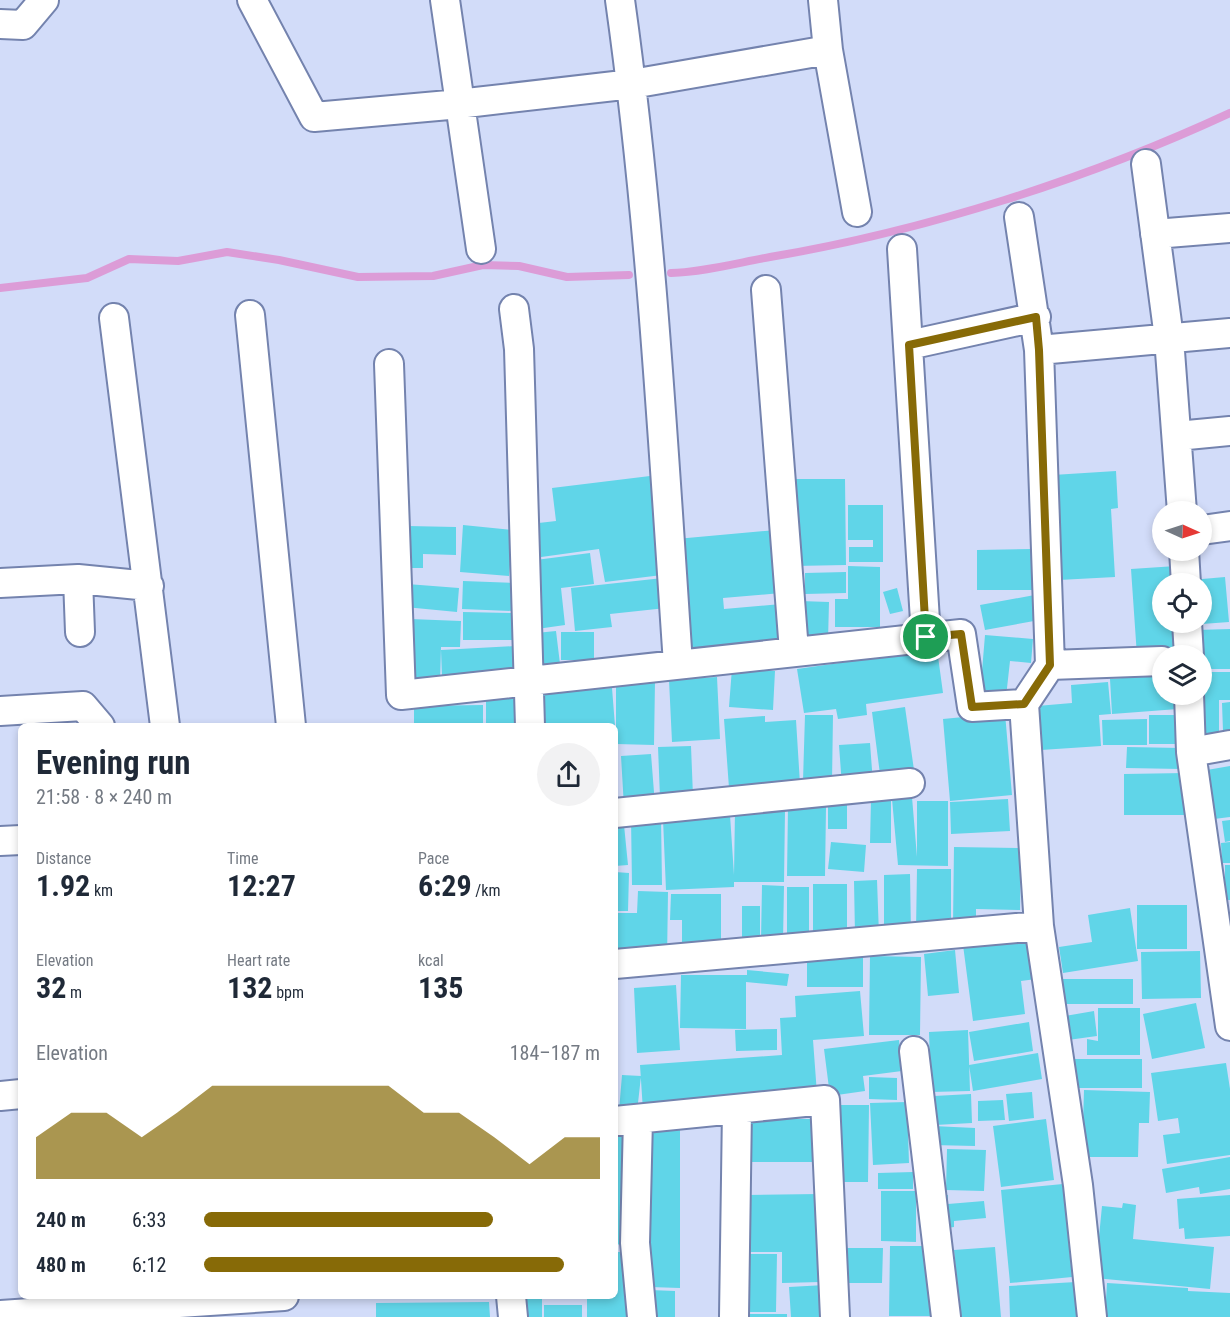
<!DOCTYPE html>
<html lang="en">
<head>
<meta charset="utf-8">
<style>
	:root { --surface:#fff; --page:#f2f2f3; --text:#1f2937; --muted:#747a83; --accent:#876a07 }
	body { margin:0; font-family:"Roboto Condensed",sans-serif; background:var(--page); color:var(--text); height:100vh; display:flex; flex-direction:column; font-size:22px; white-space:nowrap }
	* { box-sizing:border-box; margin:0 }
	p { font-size:20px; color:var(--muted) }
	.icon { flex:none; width:33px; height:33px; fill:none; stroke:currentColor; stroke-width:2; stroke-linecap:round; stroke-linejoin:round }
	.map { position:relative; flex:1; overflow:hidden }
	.panel { position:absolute; left:18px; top:723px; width:600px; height:576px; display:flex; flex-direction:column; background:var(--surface); border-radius:9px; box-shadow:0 3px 9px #0003 }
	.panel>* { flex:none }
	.needle { width:39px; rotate:93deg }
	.buttons { position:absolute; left:1152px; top:501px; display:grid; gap:12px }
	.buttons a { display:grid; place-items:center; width:60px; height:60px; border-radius:50%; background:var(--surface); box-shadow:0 3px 9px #0003; font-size:30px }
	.pin { position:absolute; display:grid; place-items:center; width:51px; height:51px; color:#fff; margin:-26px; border:3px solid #fff; border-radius:50%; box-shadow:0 2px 6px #0007 }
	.round { display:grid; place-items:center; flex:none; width:63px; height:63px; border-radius:32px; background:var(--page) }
	.headline { display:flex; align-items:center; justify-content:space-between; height:102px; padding:0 18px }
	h1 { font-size:33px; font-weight:700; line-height:45px }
	.stats { display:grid; grid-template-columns:repeat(3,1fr); gap:9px; height:102px; padding:6px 18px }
	.stats div { display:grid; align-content:center }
	.stats b { font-size:30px; font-weight:700 }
	.stats small { font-size:16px; font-weight:400 }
	.stats p { font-size:16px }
	.chart { height:168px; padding:12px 18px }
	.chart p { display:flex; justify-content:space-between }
	.chart svg { width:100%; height:108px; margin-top:6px; fill:var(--accent); opacity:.7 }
	ul { padding:0 18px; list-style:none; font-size:20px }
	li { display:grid; grid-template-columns:96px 72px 1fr; align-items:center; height:45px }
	li i { height:15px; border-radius:8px; background:var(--accent) }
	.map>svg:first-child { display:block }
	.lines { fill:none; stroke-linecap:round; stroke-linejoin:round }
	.stream { stroke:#dc9cd7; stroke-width:8 }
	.building { fill:#60d5e8 }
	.minor-casing { stroke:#7483ae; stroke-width:32 }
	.minor { stroke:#fff; stroke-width:28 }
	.route-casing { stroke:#fff; stroke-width:12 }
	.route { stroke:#876a07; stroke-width:8 }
</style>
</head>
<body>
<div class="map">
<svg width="1230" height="1317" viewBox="0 0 1230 1317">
	<rect width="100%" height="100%" fill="#d2dcf9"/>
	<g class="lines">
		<path class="stream" d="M671,273C704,272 737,263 770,257C924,231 1088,179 1230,113
			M0,288L87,278L129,259L178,261L227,252L279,260L358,277L433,276L483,265L519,266L567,277L629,275"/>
	</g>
	<path class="building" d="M1116,471L1118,508L1111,509L1115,577L1059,580L1053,475Z
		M650,476L662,575L605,582L599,549L534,558L530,524L556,521L552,488Z
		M794,479H845L846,565L794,566Z
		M848,505H883V562H849V547H873V540H848Z
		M463,525L513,530L509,576L460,572Z
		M408,526L456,527V555L423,554V568H407Z
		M776,530L781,593L723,598L724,609L781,604L784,642L685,651L676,539Z
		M1032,549V590H977V550Z
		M590,553L594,584L561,588L565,625L537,629L528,561Z
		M848,566L880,567V627H835V599H848Z
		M1176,566L1177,584H1162V622H1179L1182,653L1137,656L1131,569Z
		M846,572V593L805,594V573Z
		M1225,577L1229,622L1202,624V584H1191V580Z
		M663,578L666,608L610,614L612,627L575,631L571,588Z
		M463,581L514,583L513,611L462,609Z
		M407,584L459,588L457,612L405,607Z
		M897,588L903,611L890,614L883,592Z
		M1040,594L1045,619L985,630L980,605Z
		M800,601L829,602L828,641H799Z
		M463,612L512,613V640H463Z
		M410,619L461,621L460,647H441L440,682L408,681Z
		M1230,629V669H1202L1196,630Z
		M556,631L560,664L539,666L536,633Z
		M561,632H594V660H561Z
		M985,635L1033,639L1031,663L1010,661L1006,697L980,695Z
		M515,646L516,671L442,676L441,650Z
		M937,649L943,693L866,704L867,715L838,719L836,709L804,713L797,669Z
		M732,668L775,671L773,710L729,707Z
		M1204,672H1230V700H1219V737H1203Z
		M1162,675V694H1177L1178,709L1112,714L1110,679Z
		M717,677L720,739L672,742L669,680Z
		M616,680L655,681L654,745L616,744Z
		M1108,682L1111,714L1099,715L1101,746L1041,750L1037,706L1072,703L1071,685Z
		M612,688L615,726H537L535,694Z
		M486,697H520L519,726H486Z
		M1230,702V730L1223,731L1222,703Z
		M483,705V726H414V706Z
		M905,707L915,777L881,782L872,712Z
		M1005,713L1012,795L950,801L943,719Z
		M805,715H833L832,782L803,781Z
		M1149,715H1180L1179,744H1149Z
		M765,716V722L796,720L800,784L729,788L724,719Z
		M1147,719V745H1103L1102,720Z
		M870,743L873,783L842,786L839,745Z
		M691,746L693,796L660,797L658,747Z
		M1127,747L1181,748V769L1126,768Z
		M651,754L655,805L624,807L621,756Z
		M1230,766V817L1214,819L1207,770Z
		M1185,773L1186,815H1124V774Z
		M912,797L917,857V801H948V866L898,865L892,799Z
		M1008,799L1010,831L951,834L950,802Z
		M871,800L891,801V843H870Z
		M828,801H847V829H828Z
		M788,807H826L825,876H787Z
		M735,810L785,811L784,882H734V887L666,890L663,819L730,815L734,875Z
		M661,817L662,885H632L631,818Z
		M1230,820V841L1225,842L1222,821Z
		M624,825L628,865L615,866V826Z
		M831,842L866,845L864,872L828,869Z
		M1230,842V863H1222L1221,843Z
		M954,847L1021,848L1020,910L976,909V924H953Z
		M1225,865H1230V900H1225Z
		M917,869H951V930H916Z
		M615,872L629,873L628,911H615Z
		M910,874L911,934H884V875Z
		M877,880L879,935H855L854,881Z
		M813,884H847V933H813Z
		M762,885L784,886L783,941L761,940Z
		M787,887H809V937H787Z
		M638,891L668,892L667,960L615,958V913H637Z
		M671,894H721V951H682V920H670Z
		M1137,905H1187V949H1137Z
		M742,906H760V946H742Z
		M1130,908L1138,961L1063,973L1059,947L1092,942L1088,915Z
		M1030,936L1036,979L1021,981L1025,1014L973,1021L963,945Z
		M955,950L959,993L928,996L924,954Z
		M1200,951L1201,998L1142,999L1141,952Z
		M870,956L921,957L920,1035H869Z
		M807,957H863V987H807Z
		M747,970L789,974L787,986L746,982V1029L680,1028L681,975H747Z
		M1061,979H1133V1004H1060Z
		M676,985L680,1050L637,1053L634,988Z
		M860,991L864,1036L813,1040L817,1094L643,1111L640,1065L782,1055L780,1018L796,1017L795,996Z
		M1196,1003L1205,1048L1152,1059L1143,1014Z
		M1098,1008H1140V1055H1087V1039L1098,1041Z
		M1094,1011L1097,1036L1068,1040L1065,1016Z
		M1029,1022L1033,1051L974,1061L969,1032Z
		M777,1029V1050L736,1051L735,1030Z
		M968,1030L970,1091L931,1092L929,1032Z
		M899,1040L902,1071L863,1076L865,1091L830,1096L824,1049Z
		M1038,1053L1042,1079L973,1091L969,1065Z
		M1075,1059H1142V1088H1075Z
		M1226,1063L1230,1089V1155L1167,1164L1163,1135L1180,1133L1178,1118L1158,1121L1151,1073Z
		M622,1075L641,1076L637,1112L619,1111Z
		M869,1077L897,1078V1100L869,1099Z
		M1084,1090L1150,1092L1149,1123H1139L1138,1157H1082Z
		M1032,1092L1034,1118L1009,1121L1006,1094Z
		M971,1094L972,1123L935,1125L934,1096Z
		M1003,1100L1005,1120L978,1121V1101Z
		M907,1102L909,1163L873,1165L870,1103Z
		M836,1105H869L868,1182H835Z
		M750,1119H813V1162H749Z
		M1046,1119L1054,1180L1001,1187L993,1126Z
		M933,1126L975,1128V1146L932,1145Z
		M645,1129H680V1288L650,1287V1248H644Z
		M615,1135H623V1245L615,1244Z
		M947,1149L986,1150L984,1191L946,1190Z
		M1230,1157V1189L1200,1194L1199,1187L1166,1193L1162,1169Z
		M913,1172V1189H878V1173Z
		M1063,1184L1072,1277L1010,1283L1001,1190Z
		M881,1191H916V1242L881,1241Z
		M819,1194L820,1282L782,1283V1252H747V1195Z
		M948,1195V1204L984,1201L986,1218L954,1221V1227L940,1229L936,1196Z
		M1230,1195V1236L1185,1239L1184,1228L1179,1229L1177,1199Z
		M1123,1203L1136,1205L1133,1239L1214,1247L1210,1289L1095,1278L1102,1206L1122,1208Z
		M890,1246H932L931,1316H889Z
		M995,1247L1001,1317H960L954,1250Z
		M845,1248H883L882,1283H844Z
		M615,1252H628L627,1317H587V1296H615Z
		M748,1254H777L776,1312H746Z
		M1076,1282L1078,1317H1010L1009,1286Z
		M1107,1283L1188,1288V1291L1230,1293V1317H1105Z
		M825,1285L827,1317H791L789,1287Z
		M650,1290L675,1291V1317H649Z
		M522,1296H564V1299L542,1298V1317H522Z
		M489,1302L490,1317H376V1303Z
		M544,1305H582V1317H544Z
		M750,1314H787V1317H750Z"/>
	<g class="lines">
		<defs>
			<path id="minor" d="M252,0L314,117L449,105L632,84L828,50
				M445,0L481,249
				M620,0C651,220 663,442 678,664
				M823,0L828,50L857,212
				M0,24L23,25L44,0
				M1146,164L1169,338L1182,512
				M1019,217L1039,350L1050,665L1024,704L1039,926L1078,1185L1092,1317
				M1155,234L1230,228
				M902,249L926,637
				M766,290L794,651
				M514,309L519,349L530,726
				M250,315L291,726
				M114,318L165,726
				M909,345L1036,317
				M1039,350L1230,333
				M389,364L401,695L961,634L972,707L1024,704
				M1177,436L1230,431
				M1202,530L1230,526
				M1184,550L1186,584
				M78,579L149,586
				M0,583L78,579L80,632
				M1187,622L1189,656
				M1050,665L1162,661
				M1189,694L1191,752L1230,1026
				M0,711L83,706L100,726
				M1191,752L1230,745
				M615,813L910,783
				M0,841L21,840
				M615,964L1039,926
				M914,1051L946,1317
				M0,1096L21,1094
				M638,1119L635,1243L642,1317
				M615,1121L825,1100L835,1317
				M511,1296L513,1317
				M0,1315L284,1296
				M734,1317L737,1109"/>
		</defs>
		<use href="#minor" class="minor-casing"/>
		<use href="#minor" class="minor"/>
	</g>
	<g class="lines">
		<defs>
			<path id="route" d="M1036,317L1039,350L1050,665L1024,704L972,707L961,634L926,637L909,345Z"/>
		</defs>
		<use href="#route" class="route-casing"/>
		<use href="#route" class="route"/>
	</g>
</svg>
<div class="buttons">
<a><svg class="needle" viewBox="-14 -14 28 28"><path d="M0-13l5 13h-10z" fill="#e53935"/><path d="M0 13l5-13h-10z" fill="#747a83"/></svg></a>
<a><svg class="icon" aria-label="locate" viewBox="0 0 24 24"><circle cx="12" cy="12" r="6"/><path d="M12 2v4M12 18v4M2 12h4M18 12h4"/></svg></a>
<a><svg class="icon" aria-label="layers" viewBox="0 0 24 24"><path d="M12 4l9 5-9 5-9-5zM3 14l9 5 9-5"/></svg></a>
</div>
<div class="pin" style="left:926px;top:637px;background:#1e9e55"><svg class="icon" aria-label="arrive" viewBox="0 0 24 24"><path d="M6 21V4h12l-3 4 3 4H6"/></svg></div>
<section class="panel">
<div class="headline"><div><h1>Evening run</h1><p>21:58 · 8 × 240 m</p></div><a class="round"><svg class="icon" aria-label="share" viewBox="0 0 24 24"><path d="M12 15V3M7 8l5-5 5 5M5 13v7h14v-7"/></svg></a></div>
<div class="stats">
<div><p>Distance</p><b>1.92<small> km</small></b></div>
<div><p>Time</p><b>12:27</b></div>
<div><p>Pace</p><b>6:29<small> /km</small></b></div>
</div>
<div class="stats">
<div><p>Elevation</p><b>32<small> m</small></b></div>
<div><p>Heart rate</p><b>132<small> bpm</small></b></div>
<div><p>kcal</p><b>135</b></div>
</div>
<div class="chart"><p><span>Elevation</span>184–187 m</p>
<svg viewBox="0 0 160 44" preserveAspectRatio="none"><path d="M0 44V27L10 17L20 17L30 27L40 17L50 6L60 6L70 6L80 6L90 6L100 6L110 17L120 17L130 27L140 38L150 27L160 27V44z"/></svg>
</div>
<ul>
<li><b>240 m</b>6:33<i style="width:73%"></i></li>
<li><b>480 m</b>6:12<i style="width:91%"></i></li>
</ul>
</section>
</div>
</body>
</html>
